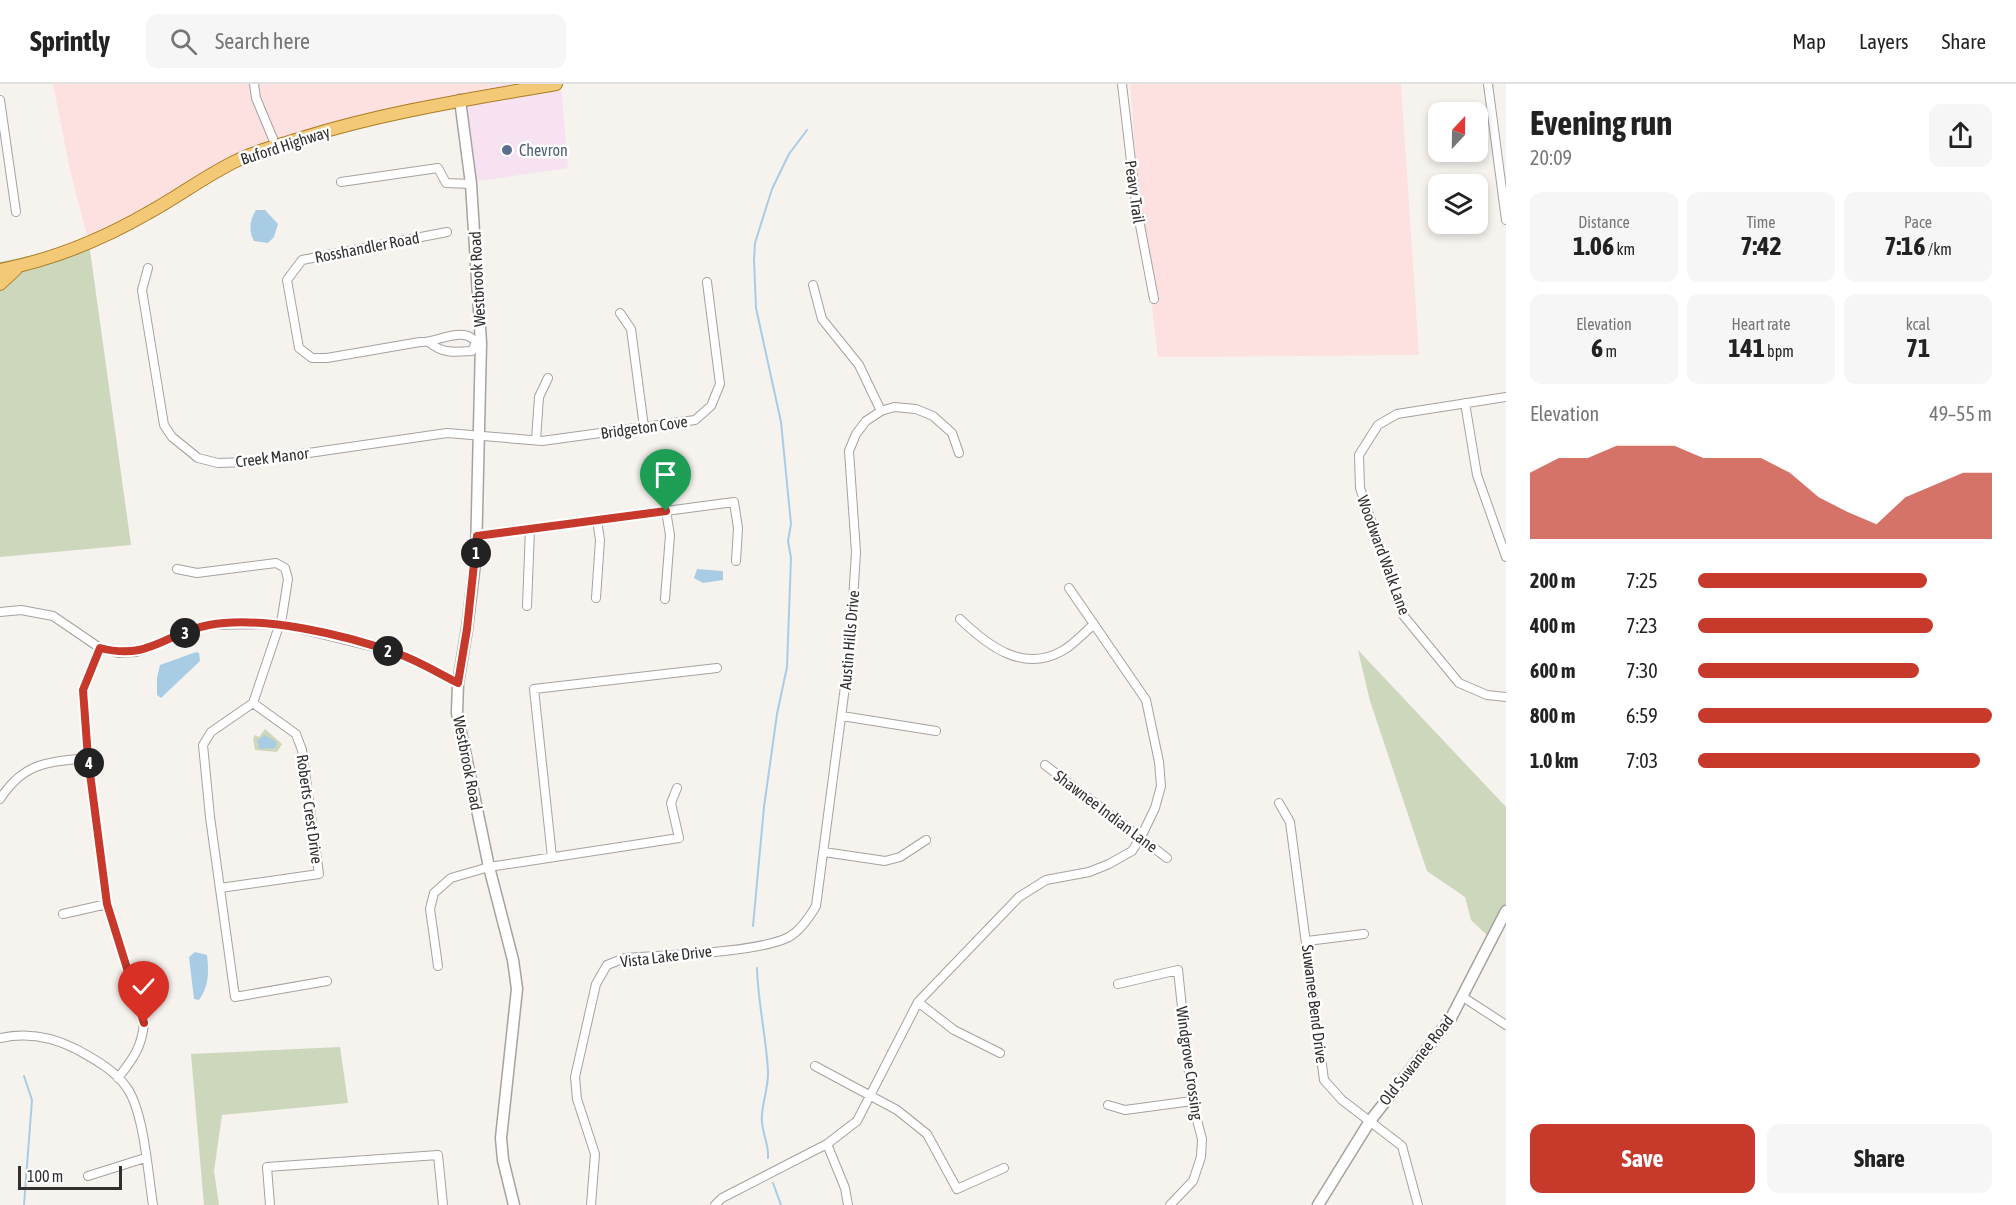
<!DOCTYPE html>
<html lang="en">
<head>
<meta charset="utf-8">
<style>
	:root { --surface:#fff; --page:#f6f6f6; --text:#222; --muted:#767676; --line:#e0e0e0; --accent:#c6392b }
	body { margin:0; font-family:"Asap Condensed",sans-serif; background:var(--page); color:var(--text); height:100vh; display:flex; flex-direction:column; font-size:22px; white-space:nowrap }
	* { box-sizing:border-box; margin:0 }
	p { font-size:20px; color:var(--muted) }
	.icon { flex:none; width:33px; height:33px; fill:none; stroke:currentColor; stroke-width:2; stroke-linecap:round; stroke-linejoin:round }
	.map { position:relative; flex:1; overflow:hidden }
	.side { display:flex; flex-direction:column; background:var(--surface); width:510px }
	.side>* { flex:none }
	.needle { width:39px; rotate:22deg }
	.fabs { position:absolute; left:1428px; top:18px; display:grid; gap:12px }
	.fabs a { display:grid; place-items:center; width:60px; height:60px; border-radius:12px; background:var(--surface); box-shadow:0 3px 9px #0003; font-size:30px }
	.scale { position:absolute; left:18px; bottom:15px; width:104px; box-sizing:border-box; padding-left:6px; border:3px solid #31302e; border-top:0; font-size:16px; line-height:21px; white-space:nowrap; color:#31302e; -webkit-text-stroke:4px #fff; paint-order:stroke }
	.pin { position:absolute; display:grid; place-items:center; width:51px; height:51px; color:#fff; margin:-62px -26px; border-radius:50% 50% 50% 0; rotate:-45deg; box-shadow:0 0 6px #0007 }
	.pin .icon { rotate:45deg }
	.km { position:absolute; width:30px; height:30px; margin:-15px; border-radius:50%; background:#222; color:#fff; font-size:16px; line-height:30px; text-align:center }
	.round { display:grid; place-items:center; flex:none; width:63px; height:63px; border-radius:12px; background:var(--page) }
	.overview { display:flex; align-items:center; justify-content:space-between; height:102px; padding:0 24px }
	h1 { font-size:33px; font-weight:700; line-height:45px }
	.stats { display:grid; grid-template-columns:repeat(3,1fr); gap:9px; height:102px; padding:6px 24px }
	.stats div { display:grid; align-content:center; border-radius:12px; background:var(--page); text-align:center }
	.stats b { font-size:26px; font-weight:700 }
	.stats small { font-size:16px; font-weight:400 }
	.stats p { font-size:16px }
	.chart { height:168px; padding:12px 24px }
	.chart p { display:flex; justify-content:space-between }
	.chart svg { width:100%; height:108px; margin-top:6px; fill:var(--accent); opacity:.7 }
	.primary-button { display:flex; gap:12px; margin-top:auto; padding:12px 24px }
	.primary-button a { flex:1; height:69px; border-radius:12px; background:var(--accent); color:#fff; font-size:24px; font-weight:700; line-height:69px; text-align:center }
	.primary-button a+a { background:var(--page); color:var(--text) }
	ul { padding:0 24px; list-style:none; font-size:20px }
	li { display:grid; grid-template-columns:96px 72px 1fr; align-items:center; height:45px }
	li i { height:15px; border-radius:8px; background:var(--accent) }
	header { display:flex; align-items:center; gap:36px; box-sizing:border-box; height:84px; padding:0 30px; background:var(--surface); border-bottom:2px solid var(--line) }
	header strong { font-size:28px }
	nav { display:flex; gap:33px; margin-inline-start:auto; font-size:21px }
	.search { width:420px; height:54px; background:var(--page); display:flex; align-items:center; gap:15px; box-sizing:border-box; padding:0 21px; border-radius:12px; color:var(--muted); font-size:22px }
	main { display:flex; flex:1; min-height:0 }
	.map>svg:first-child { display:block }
	.commercial { fill:#f6e2f1 }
	.industrial { fill:#fce1e0 }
	.green { fill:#ccd7bb }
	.water { fill:#a9cce5 }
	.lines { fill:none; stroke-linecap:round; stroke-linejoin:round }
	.stream { stroke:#a9cce5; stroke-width:2 }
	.minor-casing { stroke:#a6a29f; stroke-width:10 }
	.tertiary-casing { stroke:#a6a29f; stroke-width:13 }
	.primary-casing { stroke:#aa7c23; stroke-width:14 }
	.minor { stroke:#fff; stroke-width:8 }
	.tertiary { stroke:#fff; stroke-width:10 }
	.primary { stroke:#f3c977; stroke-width:12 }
	.route-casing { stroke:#fff; stroke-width:12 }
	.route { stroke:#c6392b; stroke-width:8 }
	.service-dot { fill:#5c6f8a; stroke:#fff; stroke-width:2 }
	.labels { text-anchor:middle; stroke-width:5; stroke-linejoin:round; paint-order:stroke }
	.street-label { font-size:16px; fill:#31302e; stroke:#fff }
	.service-label { font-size:16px; fill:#4e5e75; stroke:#fff; text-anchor:start }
</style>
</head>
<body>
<header>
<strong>Sprintly</strong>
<div class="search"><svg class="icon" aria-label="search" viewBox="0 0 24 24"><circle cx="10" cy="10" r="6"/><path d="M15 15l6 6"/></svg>Search here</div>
<nav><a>Map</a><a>Layers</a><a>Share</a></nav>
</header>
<main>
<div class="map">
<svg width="1506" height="1121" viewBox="0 0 1506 1121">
	<rect width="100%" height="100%" fill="#f6f2ee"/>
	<path class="commercial" d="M488,0H561L568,84L473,98L463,13L489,6Z"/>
	<path class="industrial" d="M53,0H488L489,7L281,60L89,159L70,86Z
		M1130,0H1401L1419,271L1158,273L1138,103Z"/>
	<path class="green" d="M89,159L131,461L0,473V178Z
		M1358,566L1506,723V821L1490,854L1471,836L1465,813L1427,787L1370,617Z
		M265,645L282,660L277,668L255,666L253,654L255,651L259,653Z
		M340,963L348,1019L222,1031L214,1087L219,1121H204L191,970Z"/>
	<path class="water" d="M256,126H265L278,140L274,153L268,159L254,157C248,146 250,136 256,126Z
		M697,485L723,487V496L703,499L694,494Z
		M196,568L199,569L200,577L161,614L157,611V594L160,581Z
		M264,651L277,658L275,664L260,665L257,657Z
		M195,868L207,871C209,888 209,902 199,916L194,915L189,873Z"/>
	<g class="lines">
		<path class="stream" d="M753,842L764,723L777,630L787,583L791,474L788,457L791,440L781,338L756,224L754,176L755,159L772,105L789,70L807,46
			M757,884C758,919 766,952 768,987C769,1004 760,1025 762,1038C763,1051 769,1061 768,1074
			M24,992L32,1016L24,1121
			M773,1099L781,1121"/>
		<defs>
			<path id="minor" d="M254,0L256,14L276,62
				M1122,0L1136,120L1154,215
				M1488,0L1506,136
				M0,16L16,128
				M341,98L438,84L446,99L471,100
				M447,148L302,176L287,196L299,264L312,274H327L420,258C435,259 452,247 468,252C473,254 475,258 481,259
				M148,184L142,206L164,341L172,353L198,374L218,379L246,378L447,349L542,357L695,336L711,322L720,300L707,198
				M813,201L822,235L859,281L881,327
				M620,229L631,245L644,343
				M430,259C443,270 456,268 472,267L476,258
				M1506,313L1397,330L1378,341L1359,371L1360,404L1403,531L1459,599L1487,611L1506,613
				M1465,319L1477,391L1506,473
				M536,356L539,313L548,294
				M477,452L734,418L738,444L736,477
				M177,485L197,489L276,479L285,484L288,495L282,533L253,619L211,648L203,661L210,733L235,913L327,897
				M596,514L600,456L597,436
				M665,515L670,451L666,427
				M527,522L530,445
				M0,528L21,526L53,532L100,564L118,569L136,568L208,541L280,540L398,569L458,599
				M960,535C988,562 1023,589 1062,567C1073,561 1084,549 1094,540
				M100,564L83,606L88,674L107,820L144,939C142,963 133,975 118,994
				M842,632L936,647
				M1045,681L1167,774
				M0,715C24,678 48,678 88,674
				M1279,719L1290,738L1324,996L1342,1016L1402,1062L1418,1121
				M824,768L885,777L900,773L926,756
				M552,773L534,605L717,584
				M220,804L319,790L302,666L296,650L253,619
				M63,830L107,820
				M1307,857L1364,850
				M438,882L430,825L434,809L451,794L489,783L679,754L671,719L677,704
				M1118,900L1178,886L1192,1017L1202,1055L1201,1073L1193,1097L1170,1121
				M1463,913L1506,941
				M918,918L954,946L1000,969
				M0,954C27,948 51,952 76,965C94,975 115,986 127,1004C144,1028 148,1090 153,1121
				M815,982L897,1026L927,1050L957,1105L1004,1084
				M1108,1021L1125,1026L1192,1017
				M827,1060L845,1104L848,1121
				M88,1092L145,1074
				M270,1121L267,1083L438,1071L443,1121
				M591,1121L595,1070L577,1015L575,993L596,900L607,881L625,874C663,871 758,869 789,853C801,846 809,834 816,822L850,565L856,468L849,367L856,350L866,337L881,327L894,323L916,325L933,332L952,349L959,369
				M715,1121L722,1114L827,1060L857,1037L918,918L1019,813L1046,796L1089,788L1109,780L1132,767L1141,753L1155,724L1161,702L1159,678L1146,616L1069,504"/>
			<path id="tertiary" d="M460,16L471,100L481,259L476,471L467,545L458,599L457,629L489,783L513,876L517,905L501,1054L503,1076L514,1121
				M1318,1121L1370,1037L1451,934L1506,827"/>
			<path id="primary" d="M0,186C51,176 103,155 148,129C178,113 206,91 238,76C258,66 281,61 302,54C385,28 471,15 556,0
				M0,200L16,185"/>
		</defs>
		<use href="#minor" class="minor-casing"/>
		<use href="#tertiary" class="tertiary-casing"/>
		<use href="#primary" class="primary-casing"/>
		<use href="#minor" class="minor"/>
		<use href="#tertiary" class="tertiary"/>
		<use href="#primary" class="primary"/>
	</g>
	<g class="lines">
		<defs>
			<path id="route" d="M144,939L107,820L88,674L83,606L100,564C150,577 165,549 209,541C263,531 345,551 396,569C417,576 438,589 458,599L467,545L477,452L666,427"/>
		</defs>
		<use href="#route" class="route-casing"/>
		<use href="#route" class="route"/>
	</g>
	<circle class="service-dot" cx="507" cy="66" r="6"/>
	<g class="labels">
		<g class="street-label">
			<text transform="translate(285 61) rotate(-18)" y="6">Buford Highway</text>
			<text transform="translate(1135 108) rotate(82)" y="6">Peavy Trail</text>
			<text transform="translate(367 163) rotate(-11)" y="6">Rosshandler Road</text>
			<text transform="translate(477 195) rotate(-93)" y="6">Westbrook Road</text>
			<text transform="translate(644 343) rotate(-8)" y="6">Bridgeton Cove</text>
			<text transform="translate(272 373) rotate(-7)" y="6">Creek Manor</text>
			<text transform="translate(1384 471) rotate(70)" y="6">Woodward Walk Lane</text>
			<text transform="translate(849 556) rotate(-85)" y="6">Austin Hills Drive</text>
			<text transform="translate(468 679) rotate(79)" y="6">Westbrook Road</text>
			<text transform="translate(310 725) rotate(82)" y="6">Roberts Crest Drive</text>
			<text transform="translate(1106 727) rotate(37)" y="6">Shawnee Indian Lane</text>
			<text transform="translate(666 872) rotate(-7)" y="6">Vista Lake Drive</text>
			<text transform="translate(1315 920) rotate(83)" y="6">Suwanee Bend Drive</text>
			<text transform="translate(1416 976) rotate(-52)" y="6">Old Suwanee Road</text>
			<text transform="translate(1190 979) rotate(82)" y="6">Windgrove Crossing</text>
		</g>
		<g class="service-label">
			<text x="519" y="72">Chevron</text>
		</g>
	</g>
</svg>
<div class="fabs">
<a><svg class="needle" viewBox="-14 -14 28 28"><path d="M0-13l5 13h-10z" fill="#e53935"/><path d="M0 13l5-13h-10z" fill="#767676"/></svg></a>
<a><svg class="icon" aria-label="layers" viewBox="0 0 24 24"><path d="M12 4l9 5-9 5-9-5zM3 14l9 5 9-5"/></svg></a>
</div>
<div class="scale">100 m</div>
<div class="pin" style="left:666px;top:427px;background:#1e9e55"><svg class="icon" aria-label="arrive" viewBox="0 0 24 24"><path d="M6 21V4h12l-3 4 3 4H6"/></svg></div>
<div class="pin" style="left:144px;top:939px;background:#d93025"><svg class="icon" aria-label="check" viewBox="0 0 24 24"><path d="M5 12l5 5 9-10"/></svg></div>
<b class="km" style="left:476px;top:469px">1</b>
<b class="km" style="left:388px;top:567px">2</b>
<b class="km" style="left:185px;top:549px">3</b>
<b class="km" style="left:89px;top:679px">4</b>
</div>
<section class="side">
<div class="overview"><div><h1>Evening run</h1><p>20:09</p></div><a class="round"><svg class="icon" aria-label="share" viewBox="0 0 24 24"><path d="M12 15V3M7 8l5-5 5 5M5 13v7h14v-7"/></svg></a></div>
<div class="stats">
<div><p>Distance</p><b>1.06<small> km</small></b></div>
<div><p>Time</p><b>7:42</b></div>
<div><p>Pace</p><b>7:16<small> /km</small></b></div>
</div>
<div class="stats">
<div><p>Elevation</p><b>6<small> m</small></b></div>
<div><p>Heart rate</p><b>141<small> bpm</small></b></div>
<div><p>kcal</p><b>71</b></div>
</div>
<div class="chart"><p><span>Elevation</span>49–55 m</p>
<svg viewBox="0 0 160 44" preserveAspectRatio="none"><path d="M0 44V17L10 11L20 11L30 6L40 6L50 6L60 11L70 11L80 11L90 17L100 27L110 33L120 38L130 27L140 22L150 17L160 17V44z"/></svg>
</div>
<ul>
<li><b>200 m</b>7:25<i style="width:78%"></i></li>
<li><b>400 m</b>7:23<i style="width:80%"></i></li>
<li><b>600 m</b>7:30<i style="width:75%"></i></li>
<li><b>800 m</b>6:59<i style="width:100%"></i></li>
<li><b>1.0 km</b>7:03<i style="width:96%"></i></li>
</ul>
<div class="primary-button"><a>Save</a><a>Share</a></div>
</section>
</main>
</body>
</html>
